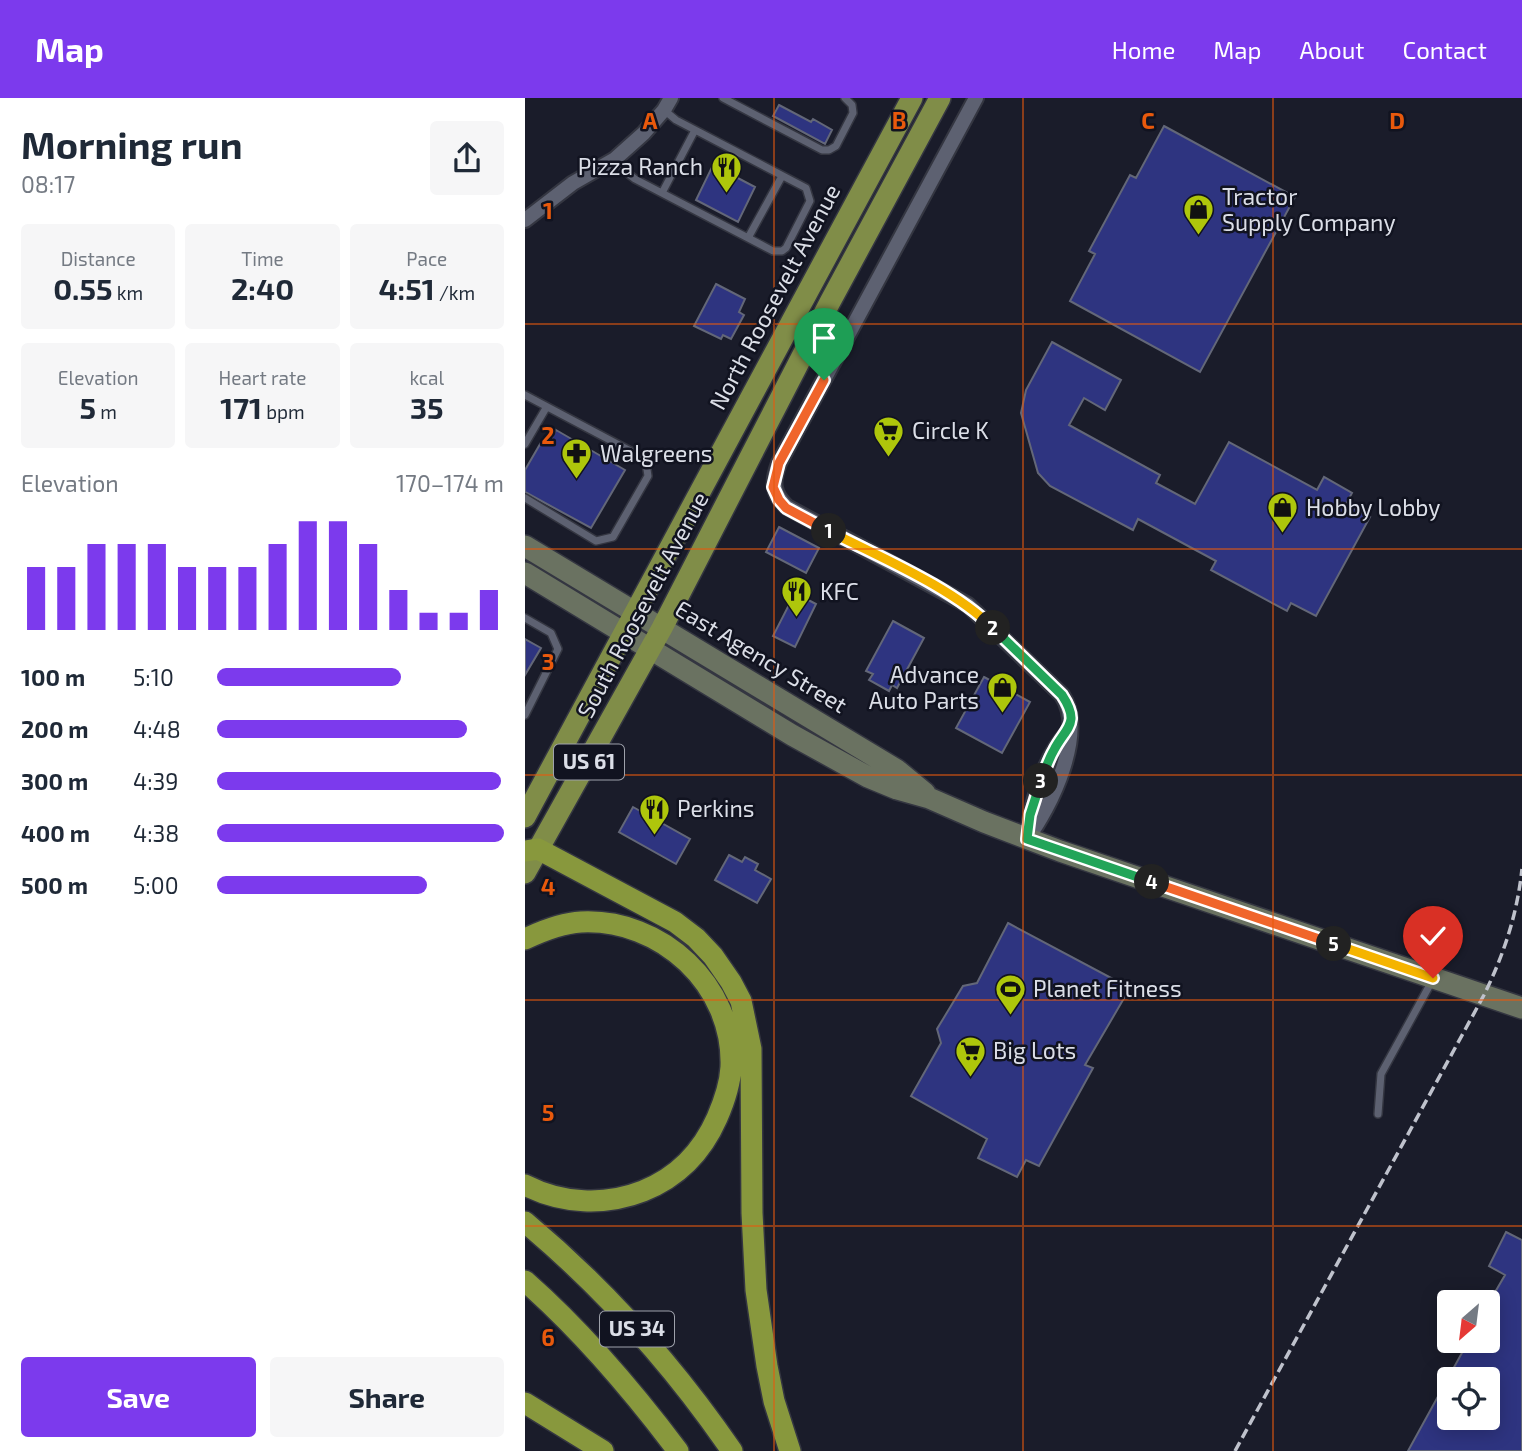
<!DOCTYPE html>
<html lang="en">
<head>
<meta charset="utf-8">
<style>
	:root { --surface:#fff; --page:#f6f6f7; --text:#1f2937; --muted:#747a83; --accent:#7c3aed }
	body { margin:0; font-family:"Exo 2",sans-serif; background:var(--page); color:var(--text); height:100vh; display:flex; flex-direction:column; font-size:26px; white-space:nowrap }
	* { box-sizing:border-box; margin:0 }
	p { font-size:23px; color:var(--muted) }
	.icon { flex:none; width:38px; height:38px; fill:none; stroke:currentColor; stroke-width:2; stroke-linecap:round; stroke-linejoin:round }
	.map { position:relative; flex:1; overflow:hidden }
	.side { display:flex; flex-direction:column; background:var(--surface); width:525px }
	.side>* { flex:none }
	.needle { width:46px; rotate:208deg }
	.fabs { position:absolute; left:912px; top:1192px; display:grid; gap:14px }
	.fabs a { display:grid; place-items:center; width:63px; height:63px; border-radius:7px; background:var(--surface); box-shadow:0 4px 18px #0003; font-size:35px }
	.pin { position:absolute; display:grid; place-items:center; width:60px; height:60px; color:#fff; margin:-72px -30px; border-radius:50% 50% 50% 0; rotate:-45deg; box-shadow:0 0 7px #0007 }
	.pin .icon { rotate:45deg }
	.km { position:absolute; width:35px; height:35px; margin:-18px; border-radius:50%; background:#222; color:#fff; font-size:19px; line-height:35px; text-align:center }
	.round { display:grid; place-items:center; flex:none; width:74px; height:74px; border-radius:7px; background:var(--page) }
	.overview { display:flex; align-items:center; justify-content:space-between; height:119px; padding:0 21px }
	h1 { font-size:38px; font-weight:700; line-height:52px }
	.figures { display:grid; grid-template-columns:repeat(3,1fr); gap:10px; height:119px; padding:7px 21px }
	.figures div { display:grid; align-content:center; border-radius:7px; background:var(--page); text-align:center }
	.figures b { font-size:30px; font-weight:700 }
	.figures small { font-size:19px; font-weight:400 }
	.figures p { font-size:19px }
	.chart { height:196px; padding:14px 21px }
	.chart p { display:flex; justify-content:space-between }
	.chart svg { width:100%; height:126px; margin-top:7px; stroke:var(--accent); stroke-width:6 }
	.action { display:flex; gap:14px; margin-top:auto; padding:14px 21px }
	.action a { flex:1; height:80px; border-radius:7px; background:var(--accent); color:#fff; font-size:28px; font-weight:700; line-height:80px; text-align:center }
	.action a+a { background:var(--page); color:var(--text) }
	ul { padding:0 21px; list-style:none; font-size:23px }
	li { display:grid; grid-template-columns:112px 84px 1fr; align-items:center; height:52px }
	li i { height:18px; border-radius:9px; background:var(--accent) }
	header { display:flex; align-items:center; gap:42px; box-sizing:border-box; height:98px; padding:0 35px; background:var(--accent); color:#fff }
	header strong { font-size:33px }
	nav { display:flex; gap:38px; margin-inline-start:auto; font-size:24px }
	main { display:flex; flex:1; min-height:0 }
	.map>svg:first-child { display:block }
	.building { fill:#2e3480; stroke:#636778; stroke-width:2; fill-rule:evenodd }
	.lines { fill:none; stroke-linecap:round; stroke-linejoin:round }
	.service-casing { stroke:#343641; stroke-width:10 }
	.minor-casing { stroke:#343641; stroke-width:18 }
	.secondary-casing { stroke:#343641; stroke-width:24 }
	.trunk-casing { stroke:#343641; stroke-width:24 }
	.motorway-casing { stroke:#343641; stroke-width:24 }
	.service { stroke:#5d6171; stroke-width:7 }
	.minor { stroke:#5d6171; stroke-width:14 }
	.secondary { stroke:#6a7261; stroke-width:21 }
	.trunk { stroke:#808d48; stroke-width:21 }
	.motorway { stroke:#88983d; stroke-width:21 }
	.rail { stroke:#bfc2cc; stroke-width:3.5; stroke-dasharray:10 5; stroke-linecap:butt }
	.split-1-casing { stroke:#fff; stroke-width:14 }
	.split-2-casing { stroke:#fff; stroke-width:14 }
	.split-3-casing { stroke:#fff; stroke-width:14 }
	.split-4-casing { stroke:#fff; stroke-width:14 }
	.split-5-casing { stroke:#fff; stroke-width:14 }
	.split-6-casing { stroke:#fff; stroke-width:14 }
	.split-1 { stroke:#f0652b; stroke-width:9 }
	.split-2 { stroke:#f5b400; stroke-width:9 }
	.split-3 { stroke:#22a559; stroke-width:9 }
	.split-4 { stroke:#22a559; stroke-width:9 }
	.split-5 { stroke:#f0652b; stroke-width:9 }
	.split-6 { stroke:#f5b400; stroke-width:9 }
	.grid { fill:none; stroke:#e8590c; stroke-width:2; stroke-opacity:0.55 }
	.labels { text-anchor:middle; stroke-width:5; stroke-linejoin:round; paint-order:stroke }
	.shield { fill:#111320; stroke:#9ea1ab; stroke-width:2 }
	.shield-label { font-size:21px; font-weight:bold; fill:#dbdee7 }
	.poi-label { font-size:23px; fill:#dbdee7; stroke:#111320; text-anchor:start }
	.street-label { font-size:23px; fill:#dbdee7; stroke:#111320 }
	.grid-label { font-size:23px; text-anchor:middle; font-weight:bold; fill:#e8590c; stroke:#111320; stroke-width:5; stroke-linejoin:round; paint-order:stroke }
</style>
</head>
<body>
<header>
<strong>Map</strong>
<nav><a>Home</a><a>Map</a><a>About</a><a>Contact</a></nav>
</header>
<main>
<section class="side">
<div class="overview"><div><h1>Morning run</h1><p>08:17</p></div><a class="round"><svg class="icon" aria-label="share" viewBox="0 0 24 24"><path d="M12 15V3M7 8l5-5 5 5M5 13v7h14v-7"/></svg></a></div>
<div class="figures">
<div><p>Distance</p><b>0.55<small> km</small></b></div>
<div><p>Time</p><b>2:40</b></div>
<div><p>Pace</p><b>4:51<small> /km</small></b></div>
</div>
<div class="figures">
<div><p>Elevation</p><b>5<small> m</small></b></div>
<div><p>Heart rate</p><b>171<small> bpm</small></b></div>
<div><p>kcal</p><b>35</b></div>
</div>
<div class="chart"><p><span>Elevation</span>170–174 m</p>
<svg viewBox="0 0 160 44" preserveAspectRatio="none"><path d="M5 44V22M15 44V22M25 44V14M35 44V14M45 44V14M55 44V22M65 44V22M75 44V22M85 44V14M95 44V6M105 44V6M115 44V14M125 44V30M135 44V38M145 44V38M155 44V30"/></svg>
</div>
<ul>
<li><b>100 m</b>5:10<i style="width:64%"></i></li>
<li><b>200 m</b>4:48<i style="width:87%"></i></li>
<li><b>300 m</b>4:39<i style="width:99%"></i></li>
<li><b>400 m</b>4:38<i style="width:100%"></i></li>
<li><b>500 m</b>5:00<i style="width:73%"></i></li>
</ul>
<div class="action"><a>Save</a><a>Share</a></div>
</section>
<div class="map">
<svg width="997" height="1353" viewBox="0 0 997 1353">
	<rect width="100%" height="100%" fill="#1a1c2a"/>
	<path class="building" d="M254,7L286,24L288,21L307,32L300,46L248,18Z
		M639,28L770,99L675,274L545,203L570,156L564,153L605,77L611,80Z
		M188,67L230,89L213,124L171,102Z
		M191,186L220,201L214,214L219,217L206,241L198,237L196,241L169,228Z
		M527,244L596,282L580,312L559,300L544,327L635,377L631,385L670,406L704,344L792,392L799,379L827,395L821,406L845,419L791,518L766,505L762,513L686,472L691,463L613,421L608,432L525,388L513,375L496,315L501,292Z
		M31,332L100,372L66,430L0,394V372L18,341L24,345Z
		M254,429L294,450L281,475L241,454Z
		M270,495L291,506L270,549L248,538Z
		M368,523L399,540L372,590L367,587L364,593L344,582L348,576L341,573Z
		M0,541L16,550L0,577Z
		M459,579L505,604L477,655L431,630Z
		M108,709L165,741L151,766L94,734Z
		M204,757L217,764L220,759L233,766L230,772L246,781L232,805L190,782Z
		M483,825L605,890L560,967L568,970L514,1068L501,1062L492,1079L453,1060L462,1041L386,998L416,945L412,931L438,888L452,885Z
		M981,1134L997,1142V1353H883L944,1242H962V1208L980,1177L964,1168ZM924,1281H962V1320H924Z"/>
	<g class="lines">
		<defs>
			<path id="service" d="M198,0L297,52H304L311,48L328,15L327,7L320,0
				M91,61L101,74L110,81L248,153H257L261,150L285,103L281,90L151,22L139,12
				M137,95L170,32
				M223,140L257,78
				M0,297L115,358L121,365L123,378L88,439L71,443L0,400
				M0,346L21,310
				M0,520L26,535L33,551L0,617
				M853,1016L856,976L907,883"/>
			<path id="minor" d="M451,0L254,365C247,384 247,395 262,409L443,507L537,597C562,635 526,709 502,741
				M0,122L48,85L90,61L119,35L139,12L146,0
				M502,741C507,704 518,660 544,633"/>
			<path id="secondary" d="M0,448L372,672L400,695
				M0,475L267,637L343,679L372,691L404,700L459,724L535,753L997,910"/>
			<path id="trunk" d="M0,719L387,0
				M0,775L137,530L305,204L415,0"/>
			<path id="motorway" d="M0,753L13,751L150,824L171,840L188,858L206,884L216,903L226,951L227,1115L231,1192L242,1268L249,1303L265,1353
				M0,841C17,833 36,825 56,824C136,820 209,887 206,969C205,987 199,1004 192,1020C177,1054 153,1079 118,1093C80,1108 37,1106 0,1087
				M0,1124C80,1191 148,1267 207,1353
				M0,1183C58,1234 107,1292 153,1353
				M0,1305L78,1353"/>
		</defs>
		<use href="#service" class="service-casing"/>
		<use href="#minor" class="minor-casing"/>
		<use href="#secondary" class="secondary-casing"/>
		<use href="#trunk" class="trunk-casing"/>
		<use href="#motorway" class="motorway-casing"/>
		<use href="#service" class="service"/>
		<use href="#minor" class="minor"/>
		<use href="#secondary" class="secondary"/>
		<use href="#trunk" class="trunk"/>
		<use href="#motorway" class="motorway"/>
		<path class="rail" d="M710,1353L959,897C979,856 992,817 997,771"/>
	</g>
	<g class="lines">
		<defs>
			<path id="split-1" d="M299,282L254,365L248,389L254,402L261,410L304,433"/>
			<path id="split-2" d="M304,433C356,460 427,489 468,530"/>
			<path id="split-3" d="M468,530L537,597C556,626 541,629 529,652C523,662 520,673 516,683"/>
			<path id="split-4" d="M516,683L505,717L502,741L627,784"/>
			<path id="split-5" d="M627,784L809,846"/>
			<path id="split-6" d="M809,846L908,880"/>
		</defs>
		<use href="#split-1" class="split-1-casing"/>
		<use href="#split-2" class="split-2-casing"/>
		<use href="#split-3" class="split-3-casing"/>
		<use href="#split-4" class="split-4-casing"/>
		<use href="#split-5" class="split-5-casing"/>
		<use href="#split-6" class="split-6-casing"/>
		<use href="#split-1" class="split-1"/>
		<use href="#split-2" class="split-2"/>
		<use href="#split-3" class="split-3"/>
		<use href="#split-4" class="split-4"/>
		<use href="#split-5" class="split-5"/>
		<use href="#split-6" class="split-6"/>
	</g>
	<path class="grid" d="M249,0V1353M498,0V1353M748,0V1353M0,226H997M0,451H997M0,677H997M0,902H997M0,1128H997"/>
	<defs>
		<symbol id="restaurant-pin" viewBox="-11 -11 22 30"><path d="M0 17L-7.5 6A9.5 9.5 0 1 1 7.5 6Z" fill="#aec60b" stroke="#111320"/><path d="M-5-6h1v4h1v-4h1v4h1v-4h1v5L-1.5 .5V6h-2V.5L-5-1ZM5-6V6H3V1.5H1.5Q1.5-4 5-6Z" fill="#111"/></symbol>
		<symbol id="shop-pin" viewBox="-11 -11 22 30"><path d="M0 17L-7.5 6A9.5 9.5 0 1 1 7.5 6Z" fill="#aec60b" stroke="#111320"/><path d="M-5-2.5h2.3a2.7 3.5 0 0 1 5.4 0H5L5.5 6h-11ZM-1.5-2.5h3a1.5 2.3 0 0 0-3 0Z" fill="#111"/></symbol>
		<symbol id="supermarket-pin" viewBox="-11 -11 22 30"><path d="M0 17L-7.5 6A9.5 9.5 0 1 1 7.5 6Z" fill="#aec60b" stroke="#111320"/><path d="M-6-5.5h2.5l.6 2H6L4.5 2H-2.5L-4.4-4H-6ZM-1.5 3.2a1.3 1.3 0 1 0 .1 0ZM3 3.2a1.3 1.3 0 1 0 .1 0Z" fill="#111"/></symbol>
		<symbol id="pharmacy-pin" viewBox="-11 -11 22 30"><path d="M0 17L-7.5 6A9.5 9.5 0 1 1 7.5 6Z" fill="#aec60b" stroke="#111320"/><path d="M-2-6h4v4h4v4h-4v4h-4v-4h-4v-4h4Z" fill="#111"/></symbol>
		<symbol id="stadium-pin" viewBox="-11 -11 22 30"><path d="M0 17L-7.5 6A9.5 9.5 0 1 1 7.5 6Z" fill="#aec60b" stroke="#111320"/><path d="M0-5a6.5 5 0 1 0 0 10a6.5 5 0 1 0 0-10ZM-3.5-1.8h7v3.6h-7Z" fill="#111"/></symbol>
	</defs>
	<g fill-rule="evenodd">
		<use href="#restaurant-pin" x="184" y="52" width="35" height="47"/>
		<use href="#shop-pin" x="656" y="94" width="35" height="47"/>
		<use href="#supermarket-pin" x="346" y="316" width="35" height="47"/>
		<use href="#pharmacy-pin" x="34" y="338" width="35" height="47"/>
		<use href="#shop-pin" x="740" y="392" width="35" height="47"/>
		<use href="#restaurant-pin" x="254" y="476" width="35" height="47"/>
		<use href="#shop-pin" x="460" y="572" width="35" height="47"/>
		<use href="#restaurant-pin" x="112" y="694" width="35" height="47"/>
		<use href="#stadium-pin" x="468" y="874" width="35" height="47"/>
		<use href="#supermarket-pin" x="428" y="936" width="35" height="47"/>
	</g>
	<g class="labels">
		<g class="shield">
			<rect x="29" y="646.5" width="70" height="35" rx="5"/>
			<rect x="75" y="1213.5" width="74" height="35" rx="5"/>
		</g>
		<g class="shield-label">
			<text x="64" y="671">US 61</text>
			<text x="112" y="1238">US 34</text>
		</g>
		<g class="poi-label">
			<text x="178" y="77" text-anchor="end">Pizza Ranch</text>
			<text x="697" y="107">Tractor<tspan x="697" dy="26">Supply Company</tspan></text>
			<text x="387" y="341">Circle K</text>
			<text x="75" y="364">Walgreens</text>
			<text x="781" y="418">Hobby Lobby</text>
			<text x="295" y="502">KFC</text>
			<text x="454" y="585" text-anchor="end">Advance<tspan x="454" dy="26">Auto Parts</tspan></text>
			<text x="152" y="719">Perkins</text>
			<text x="508" y="899">Planet Fitness</text>
			<text x="468" y="961">Big Lots</text>
		</g>
		<g class="street-label">
			<text transform="translate(250 199) rotate(-62)" y="8">North Roosevelt Avenue</text>
			<text transform="translate(118 507) rotate(-62)" y="8">South Roosevelt Avenue</text>
			<text transform="translate(236 559) rotate(31)" y="8">East Agency Street</text>
		</g>
	</g>
	<g class="grid-label">
		<text x="125" y="31">A</text>
		<text x="374" y="31">B</text>
		<text x="623" y="31">C</text>
		<text x="872" y="31">D</text>
		<text x="23" y="121">1</text>
		<text x="23" y="346">2</text>
		<text x="23" y="572">3</text>
		<text x="23" y="797">4</text>
		<text x="23" y="1023">5</text>
		<text x="23" y="1248">6</text>
	</g>
</svg>
<div class="fabs">
<a><svg class="needle" viewBox="-14 -14 28 28"><path d="M0-13l5 13h-10z" fill="#e53935"/><path d="M0 13l5-13h-10z" fill="#747a83"/></svg></a>
<a><svg class="icon" aria-label="locate" viewBox="0 0 24 24"><circle cx="12" cy="12" r="6"/><path d="M12 2v4M12 18v4M2 12h4M18 12h4"/></svg></a>
</div>
<div class="pin" style="left:299px;top:282px;background:#1e9e55"><svg class="icon" aria-label="arrive" viewBox="0 0 24 24"><path d="M6 21V4h12l-3 4 3 4H6"/></svg></div>
<div class="pin" style="left:908px;top:880px;background:#d93025"><svg class="icon" aria-label="check" viewBox="0 0 24 24"><path d="M5 12l5 5 9-10"/></svg></div>
<b class="km" style="left:304px;top:433px">1</b>
<b class="km" style="left:468px;top:530px">2</b>
<b class="km" style="left:516px;top:683px">3</b>
<b class="km" style="left:627px;top:784px">4</b>
<b class="km" style="left:809px;top:846px">5</b>
</div>
</main>
</body>
</html>
